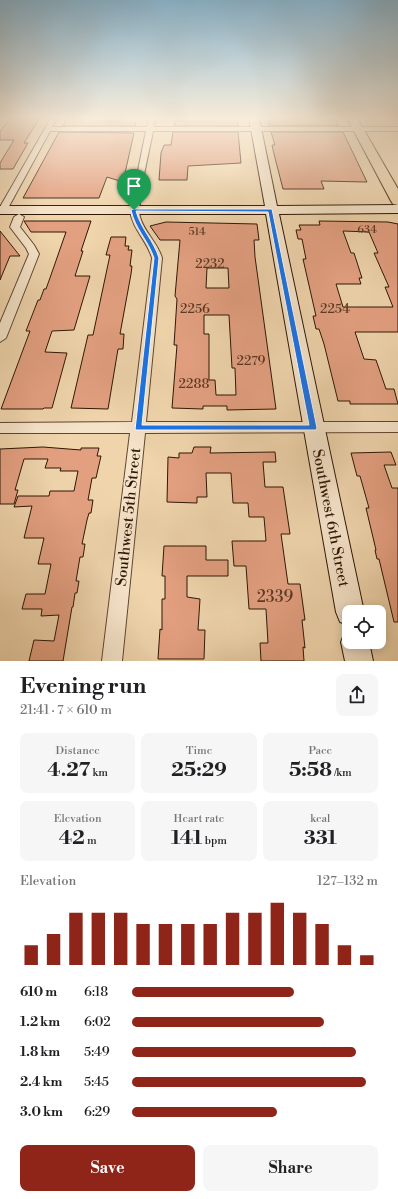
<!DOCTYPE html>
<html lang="en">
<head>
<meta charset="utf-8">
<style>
	:root { --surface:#fff; --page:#f6f6f6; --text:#202124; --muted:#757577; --accent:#8f2418 }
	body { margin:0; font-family:"Libre Bodoni",serif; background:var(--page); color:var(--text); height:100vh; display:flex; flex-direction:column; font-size:15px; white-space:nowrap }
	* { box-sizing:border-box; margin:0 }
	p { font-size:13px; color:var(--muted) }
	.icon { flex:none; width:22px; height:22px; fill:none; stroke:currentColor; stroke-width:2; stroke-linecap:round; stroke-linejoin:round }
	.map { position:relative; height:661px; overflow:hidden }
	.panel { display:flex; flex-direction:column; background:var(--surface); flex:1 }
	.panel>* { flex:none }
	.buttons { position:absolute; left:342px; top:605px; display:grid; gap:8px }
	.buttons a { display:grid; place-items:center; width:44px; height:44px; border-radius:8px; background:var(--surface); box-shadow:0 2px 10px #0003; font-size:20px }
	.pin { position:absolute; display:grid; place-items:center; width:34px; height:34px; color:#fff; margin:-41px -17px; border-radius:50% 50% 50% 0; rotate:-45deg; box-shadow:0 0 4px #0007 }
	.pin .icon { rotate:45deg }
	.round { display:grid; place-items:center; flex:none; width:42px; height:42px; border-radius:8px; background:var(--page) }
	.head { display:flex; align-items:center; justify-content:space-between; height:68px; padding:0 20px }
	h1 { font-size:22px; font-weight:800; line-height:30px }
	.figures { display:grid; grid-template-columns:repeat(3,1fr); gap:6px; height:68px; padding:4px 20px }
	.figures div { display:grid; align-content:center; border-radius:8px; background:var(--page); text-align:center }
	.figures b { font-size:20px; font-weight:800 }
	.figures small { font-size:11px; font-weight:400 }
	.figures p { font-size:11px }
	.chart { height:112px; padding:8px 20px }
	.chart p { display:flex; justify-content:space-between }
	.chart svg { width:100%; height:72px; margin-top:4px; stroke:var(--accent); stroke-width:6 }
	.primary-button { display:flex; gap:8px; margin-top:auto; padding:8px 20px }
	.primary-button a { flex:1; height:46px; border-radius:8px; background:var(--accent); color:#fff; font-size:16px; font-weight:800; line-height:46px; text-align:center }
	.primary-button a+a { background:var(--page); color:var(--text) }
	ul { padding:0 20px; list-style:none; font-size:13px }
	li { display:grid; grid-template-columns:64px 48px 1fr; align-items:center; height:30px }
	li i { height:10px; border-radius:5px; background:var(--accent) }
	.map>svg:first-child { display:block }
	.building { fill:#e3a081; stroke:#2f1705; fill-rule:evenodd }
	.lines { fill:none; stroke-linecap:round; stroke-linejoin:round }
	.street-casing { stroke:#5f462f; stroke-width:2 }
	.secondary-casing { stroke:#2f1705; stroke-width:2 }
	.primary-casing { stroke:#2f1705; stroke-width:2 }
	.street { fill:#f5e3c9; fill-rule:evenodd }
	.secondary { fill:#f5e3c9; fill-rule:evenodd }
	.primary { fill:#efd4ac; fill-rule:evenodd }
	.route { fill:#1a73e8; stroke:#fff; fill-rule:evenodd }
	.labels { text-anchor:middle; stroke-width:3; stroke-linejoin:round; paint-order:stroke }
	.far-number-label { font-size:11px; fill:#5c3924 }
	.number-label { font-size:13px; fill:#5c3924 }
	.street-label { font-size:15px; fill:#2f1705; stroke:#f5e3c9 }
	.near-number-label { font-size:16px; fill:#5c3924 }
</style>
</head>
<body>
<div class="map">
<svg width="398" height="661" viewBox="0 0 398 661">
	<rect width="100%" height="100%" fill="#efd4ac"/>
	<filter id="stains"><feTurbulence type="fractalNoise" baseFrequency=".005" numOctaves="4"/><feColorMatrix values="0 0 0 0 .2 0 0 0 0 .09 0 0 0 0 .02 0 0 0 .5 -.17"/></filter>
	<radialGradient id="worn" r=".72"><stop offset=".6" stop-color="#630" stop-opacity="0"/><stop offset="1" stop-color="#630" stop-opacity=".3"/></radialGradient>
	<path class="building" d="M67,118H99L98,121H121L122,118H136V121L135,126H63Z
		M215,118H237L238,126H174L175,121H215Z
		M268,118H335L339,126H269Z
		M10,119H39L24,143H28L13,169H0V163L14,140H0V131Z
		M59,132L134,133L123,182L107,177L99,198H23Z
		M173,132H238L241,163L188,166L187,180H159L161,153L164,145H171Z
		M271,132H343L367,182L321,181L324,189H283L274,154L272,145H275Z
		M24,221H91L81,251H83L75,276H90L74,330L52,331L45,352L67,353L52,408H44L43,409H1L30,331H26L38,300H40L44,289H46L51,275L66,232H31Z
		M319,221L388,222L398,224V332H355L364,359L376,360L386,389H394L398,404H350V401H338L324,344L319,329H316L313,316H316L303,259H306L302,239H298L296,230H301L299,225H320ZM343,231L369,232L378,253H374L389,287H385L393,307H343L336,284H361L359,278H362L354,253H351Z
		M166,222L257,224L259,240H254L255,257L276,409L227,410V406H203V409L172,408L177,345H174L177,299L175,296L180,240H160L150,226ZM207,268H228L229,288H206ZM204,315H229L232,368H235L236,395H216L215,380H209V334H204Z
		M0,231L20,256H10L0,280Z
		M111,237H126L125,246H129L128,250H132L130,266H132L131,274L120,334H124L123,349H118L108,409L71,408L88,335H93L110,255H106Z
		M43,447L81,450V448H99L97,456H101L96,478H92L88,500H93L91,513H89L87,520L82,544H85L83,557H80L76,581H79L77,593H75L73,607H72L63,661H29L34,640L54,641L59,615L41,616L42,609H22L26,594H45L51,564H38L44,538H24L32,506L14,507L18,496H49L50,491H74L78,471H60L61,468H45L48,459H24L15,490H18L14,504H0V449Z
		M194,447H211L210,453L275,452L276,462H263L265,487H283L290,534H281L288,584H300L305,620H302L305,648L303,647L304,661H261L260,643H268L266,609H249L246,566H234L232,541H266L264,517H249L248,503H233L231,473H206L207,497H197V503L167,502L168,457L179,458V453H192Z
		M391,452L396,465H384L392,488H398V622H394L379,559H377L375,550H376L366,508H369L360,476H357L351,453Z
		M164,546H206V560H228V576H187V597L200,599L198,630H205L204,659H158L160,629L162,630V599H165V576H162Z"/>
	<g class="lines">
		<defs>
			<path id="street" d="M51,118H57L52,127H147L149,118H155L154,127H398V131H153C150,148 136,204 140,217C144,232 158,243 162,258L146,422H398V432L145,433L122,661H102L130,433H0V423L132,422L152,258C147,240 132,229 130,210L146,131H50L7,210L6,212H0V207Z
				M19,214L24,217L20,227L34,245L39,254L6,338L0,342V323L29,254L26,248L10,227L14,217Z"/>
			<path id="secondary" d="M249,118H259L277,206L398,205V213L279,214L364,612H349V625L340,622L336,612L266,214H0V206H265Z
				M349,630V642H369L373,661H345L341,642L345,632Z"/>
			<path id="primary" d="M347,118H357L398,189V205L393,204L391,201Z"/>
		</defs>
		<use href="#street" class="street-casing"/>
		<use href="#secondary" class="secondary-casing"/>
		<use href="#primary" class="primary-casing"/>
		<use href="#street" class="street"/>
		<use href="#secondary" class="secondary"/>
		<use href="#primary" class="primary"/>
	</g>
	<linearGradient id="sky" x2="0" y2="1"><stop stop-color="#89b6d0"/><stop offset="0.56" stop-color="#f8ecda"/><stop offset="1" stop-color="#f8ecda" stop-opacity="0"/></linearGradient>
	<rect width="398" height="211" fill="url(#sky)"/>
	<path class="route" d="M134,209H272L317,428L316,430H135L154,258C148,240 135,229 131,210ZM136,211L268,212L309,425H142L159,258C154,241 141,229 136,211Z"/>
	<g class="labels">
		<g class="far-number-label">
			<text x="367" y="233">634</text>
			<text x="197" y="235">514</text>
		</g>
		<g class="number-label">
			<text x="210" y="268">2232</text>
			<text x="195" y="313">2256</text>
			<text x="335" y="313">2254</text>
			<text x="251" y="365">2279</text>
			<text x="194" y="388">2288</text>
		</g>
		<g class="street-label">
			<text transform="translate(128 517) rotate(-84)" y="5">Southwest 5th Street</text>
			<text transform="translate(331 518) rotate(79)" y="5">Southwest 6th Street</text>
		</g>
		<g class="near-number-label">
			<text x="275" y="602">2339</text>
		</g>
	</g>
	<rect width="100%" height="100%" filter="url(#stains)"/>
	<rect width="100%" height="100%" fill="url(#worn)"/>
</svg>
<div class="buttons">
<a><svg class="icon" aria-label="locate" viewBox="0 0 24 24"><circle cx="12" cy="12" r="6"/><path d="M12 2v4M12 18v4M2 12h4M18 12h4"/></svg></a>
</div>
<div class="pin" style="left:134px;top:210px;background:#1e9e55"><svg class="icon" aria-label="arrive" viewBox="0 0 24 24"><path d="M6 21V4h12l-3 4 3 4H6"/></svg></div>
</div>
<section class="panel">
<div class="head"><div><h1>Evening run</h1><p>21:41 · 7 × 610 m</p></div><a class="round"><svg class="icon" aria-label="share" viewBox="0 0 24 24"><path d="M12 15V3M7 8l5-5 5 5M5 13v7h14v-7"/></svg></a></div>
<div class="figures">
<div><p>Distance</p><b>4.27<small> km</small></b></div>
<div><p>Time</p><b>25:29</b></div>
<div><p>Pace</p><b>5:58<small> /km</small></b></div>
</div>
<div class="figures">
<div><p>Elevation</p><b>42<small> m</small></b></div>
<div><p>Heart rate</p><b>141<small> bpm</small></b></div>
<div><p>kcal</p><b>331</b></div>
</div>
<div class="chart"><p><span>Elevation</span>127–132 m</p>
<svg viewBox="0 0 160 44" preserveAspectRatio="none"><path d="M5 44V32M15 44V25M25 44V12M35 44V12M45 44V12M55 44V19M65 44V19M75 44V19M85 44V19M95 44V12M105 44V12M115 44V6M125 44V12M135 44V19M145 44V32M155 44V38"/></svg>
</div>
<ul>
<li><b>610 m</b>6:18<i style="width:66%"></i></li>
<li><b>1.2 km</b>6:02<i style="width:78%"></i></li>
<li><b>1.8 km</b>5:49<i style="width:91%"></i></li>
<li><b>2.4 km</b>5:45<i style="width:95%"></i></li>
<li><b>3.0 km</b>6:29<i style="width:59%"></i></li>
</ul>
<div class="primary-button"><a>Save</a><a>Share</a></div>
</section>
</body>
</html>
